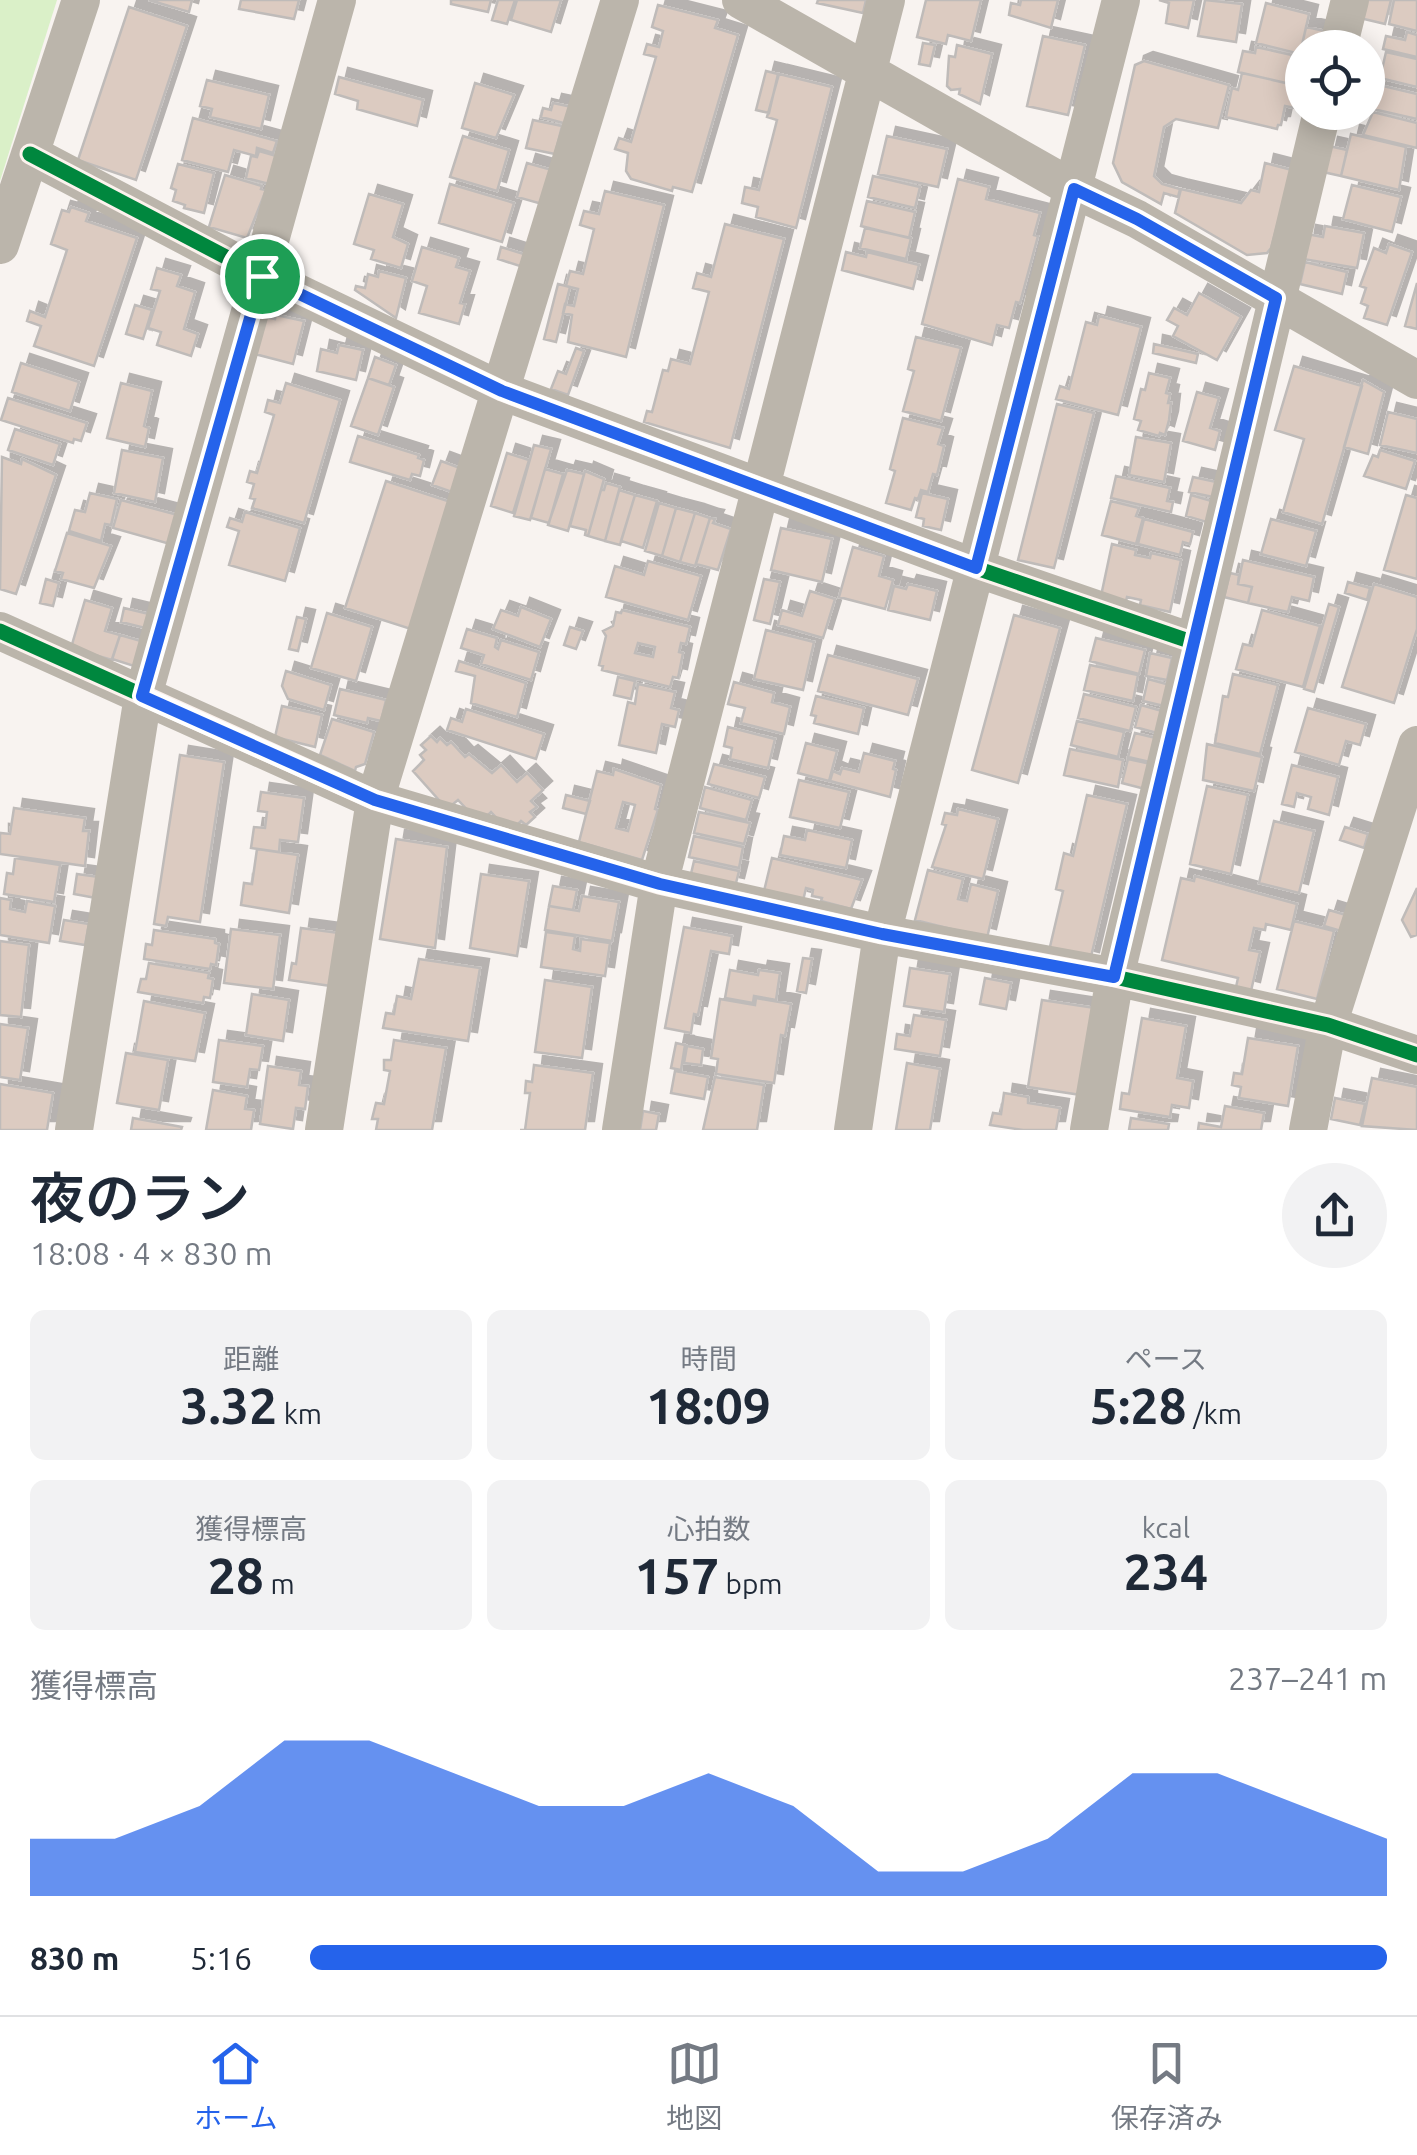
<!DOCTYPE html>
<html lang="ja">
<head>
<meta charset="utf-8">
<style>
	:root { --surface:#fff; --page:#f2f2f3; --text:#1f2937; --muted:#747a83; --line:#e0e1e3; --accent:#2563eb }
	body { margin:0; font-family:Ubuntu,"Noto Sans JP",sans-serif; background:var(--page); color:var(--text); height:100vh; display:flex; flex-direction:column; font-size:38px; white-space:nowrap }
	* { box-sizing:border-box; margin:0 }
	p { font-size:32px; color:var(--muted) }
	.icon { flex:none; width:55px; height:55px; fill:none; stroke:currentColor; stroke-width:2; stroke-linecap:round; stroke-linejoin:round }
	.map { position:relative; height:1130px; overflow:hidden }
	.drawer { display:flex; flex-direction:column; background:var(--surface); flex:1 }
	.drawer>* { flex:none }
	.buttons { position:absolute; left:1285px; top:30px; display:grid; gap:20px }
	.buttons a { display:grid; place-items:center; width:100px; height:100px; border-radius:50%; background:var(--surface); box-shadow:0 5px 25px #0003; font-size:50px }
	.pin { position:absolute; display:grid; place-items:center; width:85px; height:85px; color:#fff; margin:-42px; border:5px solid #fff; border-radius:50%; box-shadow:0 2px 10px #0007 }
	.round { display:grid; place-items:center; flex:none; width:105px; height:105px; border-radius:52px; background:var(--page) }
	.overview { display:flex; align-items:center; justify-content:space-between; height:170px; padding:0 30px }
	h1 { font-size:55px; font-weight:600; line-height:75px }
	.figures { display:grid; grid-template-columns:repeat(3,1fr); gap:15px; height:170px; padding:10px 30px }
	.figures div { display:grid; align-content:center; border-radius:15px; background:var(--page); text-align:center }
	.figures b { font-size:50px; font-weight:600 }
	.figures small { font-size:28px; font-weight:400 }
	.figures p { font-size:28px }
	.chart { height:280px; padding:20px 30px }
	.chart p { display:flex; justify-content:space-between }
	.chart svg { width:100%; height:180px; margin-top:10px; fill:var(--accent); opacity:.7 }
	ul { padding:0 30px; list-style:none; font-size:32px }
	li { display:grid; grid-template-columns:160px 120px 1fr; align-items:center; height:75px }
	li i { height:25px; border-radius:12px; background:var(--accent) }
	.tabs { display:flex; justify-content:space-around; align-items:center; height:140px; border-top:2px solid var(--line); background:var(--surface); font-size:28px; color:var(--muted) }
	.tabs a { display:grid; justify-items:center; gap:5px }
	.tabs .active { color:var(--accent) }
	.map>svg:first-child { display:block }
	.green { fill:#daf0c8 }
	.building { fill:#dccbc1; stroke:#bfbbb9; stroke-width:2.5; fill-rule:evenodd; filter:url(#shadow) }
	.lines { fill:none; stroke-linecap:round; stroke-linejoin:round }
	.minor { stroke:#bbb5ab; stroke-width:38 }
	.cycleway-casing { stroke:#fcf2ed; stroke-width:21 }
	.cycleway { stroke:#00873e; stroke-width:15 }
	.route-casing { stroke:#fff; stroke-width:20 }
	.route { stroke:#2563eb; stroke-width:12 }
</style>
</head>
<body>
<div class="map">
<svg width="1417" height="1130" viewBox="0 0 1417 1130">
	<defs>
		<filter id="shadow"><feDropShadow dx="9" dy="-9" stdDeviation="0" flood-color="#0004"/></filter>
	</defs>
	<rect width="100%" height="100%" fill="#f8f3f0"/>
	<path class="green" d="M0,0H57L0,181Z"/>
	<path class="building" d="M149,0H192L189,12Z
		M241,0H299L294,19L239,9Z
		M451,0H491L488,12L451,4Z
		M498,0H515L507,24L492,20Z
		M517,0H561L551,32L511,20Z
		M818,0H866L863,13L817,3Z
		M926,0H981L971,41L948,35L946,44L917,37Z
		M1021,0H1058L1051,28L1009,15L1011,3L1020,5Z
		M1194,0L1188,28L1166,23L1169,3L1159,0Z
		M1205,0L1242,4L1236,42L1198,36Z
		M1364,0H1391L1385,24L1360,18Z
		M1394,0H1417V31L1389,24Z
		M1266,3L1309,14L1300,54L1256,43Z
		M658,5L718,20L715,28L738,35L692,192L673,187L672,191L631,179L626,171L628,153L615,149L619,138L631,142L656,57L644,54L647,44L659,47L663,31L652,27Z
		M129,7L187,26L136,180L78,160Z
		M1306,27L1325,31L1322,48H1302V55L1300,54Z
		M1407,32L1417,35V57L1383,49L1386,36L1405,40Z
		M1043,36L1085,45L1068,115L1027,106Z
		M923,43L935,45L930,66L919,64Z
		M957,45L992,54L980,104L959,94L960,89L951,90L947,86L949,56L955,57Z
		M1256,47L1292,55L1290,62L1302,65V83L1299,86L1238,72L1243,51L1255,53Z
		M1386,52L1417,59V87L1380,78Z
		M1144,61L1229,85L1218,128L1176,119L1164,127L1154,176L1162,184L1180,189L1178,197L1164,193L1161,204L1122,182L1113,163L1135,65Z
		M766,71L778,74L769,113L756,110Z
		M1242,73L1299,86L1295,108L1285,106L1281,125H1278L1277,129L1226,117L1232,88L1238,90Z
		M779,74L832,87L796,228L756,217L758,207L742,203L745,187L759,190L777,120L767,117Z
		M339,77L423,100L417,126L357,109L358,101L335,94Z
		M207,80L269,95L261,129L210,117L212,109L200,106Z
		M475,83L514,95L496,138L462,128Z
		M1379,85L1417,94V119L1373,109Z
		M553,103L572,107L567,124L541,117L543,108L551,110Z
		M1373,112L1417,123V148L1363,135Z
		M193,118L277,141L273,153L257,148L256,156L234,150L228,172L182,160Z
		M533,120L562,126L555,154L526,148Z
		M1351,134L1406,147L1399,190L1341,176Z
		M463,136L509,150L497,191L450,177Z
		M887,136L947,149L938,187L878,174Z
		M1329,146L1347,150L1341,176L1323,172Z
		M259,151L280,157L273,185L246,178L251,156L257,157Z
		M527,163L552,170L542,204L517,197Z
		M1265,163L1292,170L1271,248L1267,253L1247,255L1175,213L1181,189L1241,203L1251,190L1259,192Z
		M178,164L214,173L204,213L184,208L185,205L173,201L176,190L171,188Z
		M225,175L262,186L261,189L266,190L247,238L209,227Z
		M873,176L920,187L915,208L868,197Z
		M958,179L989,187L986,199L1040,213L1034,235L1038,236L1020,303L1016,302L1009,328L997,325L992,345L922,324Z
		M450,184L514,203L502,242L439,223Z
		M1352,185L1401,197L1392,232L1343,219Z
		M605,191L664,205L626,357L568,342L572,315L563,313L565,304L574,306L578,289L566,286L570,271L583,274L594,229L580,225L584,211L599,214Z
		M369,194L403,204L393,237L408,244L401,268L371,259L374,250L354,244Z
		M867,201L915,212L909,238L861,226Z
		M71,207L89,213L86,221L137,238L94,366L34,346L41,326L27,321L30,311L45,317L67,250L51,244L62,210L69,212Z
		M725,224L784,239L730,448L644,422L647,411L652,412L663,370L668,371L671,359L690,364L709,292L693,288L697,273L711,277Z
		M1325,226L1364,233L1357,268L1303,259L1307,234L1323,237Z
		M865,228L911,238L906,259L860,248Z
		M1389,244L1412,252L1387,325L1364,318L1368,306L1361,303L1366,288L1360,286L1374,248L1386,253Z
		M422,247L459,258L456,267L470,271L460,303L465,304L459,324L419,313L427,286L412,281Z
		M501,247L527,255L523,267L498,259Z
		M846,252L866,257L867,252L919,265L913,289L842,270Z
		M1305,262L1347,272L1342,294L1300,284Z
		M157,268L181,275L177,286L195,292L184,329L198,334L191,356L157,345L161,332L148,328L160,291L151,289Z
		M379,271L406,278L396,318L355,290L356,286L365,288L368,274L378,277Z
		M1417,283V329L1405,326Z
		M558,284L570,287L556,342L544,339Z
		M1199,293L1241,317L1217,360L1173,336L1178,326L1167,320L1174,308L1187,315Z
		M135,305L152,310L143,339L126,334Z
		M276,315L304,321L293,364L255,354L265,317L275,319Z
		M1099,316L1141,327L1118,415L1056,399L1060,386L1069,389L1086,322L1097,325Z
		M916,337L961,348L941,421L903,411L914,371L908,369Z
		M1154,344L1198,354L1196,363L1153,353Z
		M339,345L363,350L356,380L317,371L321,349L337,353Z
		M576,348L584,351L568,395L551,389L558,371L566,374Z
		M375,357L396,365L389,385L368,378Z
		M21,363L79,382L70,411L12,392Z
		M1294,366L1362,386L1322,524L1283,512L1304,439L1275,430Z
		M1149,373L1170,378L1166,393L1170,394L1168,403H1171L1169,420L1165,435L1160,433L1159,436L1138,430L1141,421L1134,419L1141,389L1145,390Z
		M368,378L394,387L378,435L351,426Z
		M1363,380L1384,392L1368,454L1344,447Z
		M121,383L152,391L144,426L149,428L145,447L107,438Z
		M286,383L340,400L304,523L252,508L255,499L250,498L254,484L247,482L250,471L257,473L274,415L265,412L268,400L280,403Z
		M1197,392L1219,398L1210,428L1220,431L1215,450L1183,441Z
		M8,398L87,423L81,441L74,439L73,443L1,420Z
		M1057,404L1094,413L1054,568L1018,560Z
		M1388,412L1417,419V453L1380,445Z
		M903,418L943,428L938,444L944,446L937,475L933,474L928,492L921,490L918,499L915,498L911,510L886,503L895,471L890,469Z
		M15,429L60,444L53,465L8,450Z
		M358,436L419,455L418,458L424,460L420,476L412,474L410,480L350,462Z
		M1136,437L1171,443L1164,482L1129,475Z
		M534,445L551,449L530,520L514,516Z
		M122,450L163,458L155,502L114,493Z
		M1380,450L1415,461L1406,489L1364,476L1373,455L1378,457Z
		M507,453L529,460L513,513L491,506Z
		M2,457L21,464L22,459L56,475L16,594L0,589Z
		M441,461L460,468L452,492L432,485Z
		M545,469L563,474L549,523L531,518Z
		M567,470L584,474L568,531L548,525Z
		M585,471L604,479L588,536L585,535L586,530L570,526Z
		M1116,476L1170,488L1167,501L1173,502L1171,512L1111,498Z
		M1193,477L1221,483L1218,498L1189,492Z
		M386,481L454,503L414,630L345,608Z
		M606,483L620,487L605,541L588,536L601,490H604Z
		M619,490L635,495L620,545L605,541Z
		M90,493L117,499L111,525L105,524L101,541L69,531L75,510L85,512Z
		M922,493L948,499L941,530L923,526L924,519L916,517Z
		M635,495L657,501L643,548L621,541Z
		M1191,495L1215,502L1210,523L1186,516Z
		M1406,495L1417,498V579L1384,570Z
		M121,500L178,515L170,544L113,528Z
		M1111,501L1139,508L1136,516L1143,518L1136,544L1102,535Z
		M659,503L676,508L662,556L645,551Z
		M676,508L695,513L680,562L662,556Z
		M245,512L300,528L285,581L229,565L239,531L227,527L230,518L242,522Z
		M695,513L710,518L695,566L680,562Z
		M710,518L715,519L713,523L731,529L718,570L696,564Z
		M1144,519L1193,532L1190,544L1183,542L1180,555L1138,544Z
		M1271,519L1316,531L1306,566L1261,554Z
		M781,528L832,539L822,582L771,570Z
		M67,533L111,546L94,588L61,579L63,573L55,571Z
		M1112,544L1136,550L1135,555L1150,558L1151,553L1181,560L1170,612L1140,605L1141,600L1127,597L1126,601L1101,596Z
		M853,547L884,556L879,576L893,580L885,609L839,597Z
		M1243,560L1314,577L1309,601L1292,597L1288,612L1248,603L1252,587L1238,584Z
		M648,561L701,576L688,620L606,597L615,566L644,575Z
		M1230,573L1239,575L1238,584L1252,587L1248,603L1224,597Z
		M46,579L59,583L53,606L40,603Z
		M764,579L780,582L770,624L754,620Z
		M1348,582L1370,588L1367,600L1345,593Z
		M908,584L937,591L930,620L888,610L894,586L906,589Z
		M1374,584L1417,597V629L1394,703L1342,687Z
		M810,591L835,599L823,638L778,625L782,610L802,616Z
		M85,600L112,608L105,631L120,635L112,660L71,648Z
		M1329,604L1339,607L1314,692L1304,689Z
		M521,607L551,619L540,647L493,629L501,610L518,616Z
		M124,608L149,614L145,628L121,622Z
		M622,610L690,627L686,644L681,643L679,652L683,653L678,678L673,677L670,687L602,670L603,666L599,665L606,636L603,631L613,626L616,612L621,613ZM638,643L655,647L653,657L635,653Z
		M1262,610L1320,626L1303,687L1236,669L1243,644L1252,646Z
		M327,613L372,627L356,681L311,668Z
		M1014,615L1060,628L1018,783L972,770Z
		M297,617L306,619L298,651L289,649Z
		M570,627L583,631L576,649L564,645Z
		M467,629L497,638L495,647L498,649L501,640L539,652L531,680L481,664L484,655L461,648Z
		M766,630L814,642L803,690L754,679Z
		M120,635L141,641L134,666L112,659Z
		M1096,638L1145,650L1139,674L1090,661Z
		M1150,653L1172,658L1167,680L1146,676Z
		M828,655L918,679L908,715L818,691Z
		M459,661L526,683L517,717L471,703L475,676L456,671Z
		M1090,665L1138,675L1133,701L1084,690Z
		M286,671L331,685L324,710L288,699L282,686Z
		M1233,674L1278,685L1260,754L1215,743L1223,696L1228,697Z
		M618,677L635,681L631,699L614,695Z
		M1148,679L1170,685L1164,706L1143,701Z
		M734,682L774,693L772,702L790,707L784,734L741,723L745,708L728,704Z
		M638,684L675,692L671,708L679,710L675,727L662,724L656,753L619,745L628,702L635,704Z
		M340,689L386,700L381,721L368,718L367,723L334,715Z
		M1084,694L1136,707L1130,731L1078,718Z
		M816,696L864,708L858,734L814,723L816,716L811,715Z
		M1141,705L1162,711L1157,733L1135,727Z
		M282,706L322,715L315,747L275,737Z
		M1308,708L1366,724L1360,745L1346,741L1339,765L1295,752Z
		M466,709L544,734L536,759L447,730L451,718L462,722Z
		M332,719L374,732L365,764L356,767L355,771L320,755Z
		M1077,721L1124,732L1118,757L1071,745Z
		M728,727L775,739L768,768L730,759L732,748L724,746Z
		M1135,733L1156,738L1150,762L1128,757Z
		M431,736L437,742L440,738L447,745L451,742L465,757L469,754L492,773L501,765L517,782L527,773L543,790L531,801L537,807L530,812L535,817L526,825L521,821L515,827H505L491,812L486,817L475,818L458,800L447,809L413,771L424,760L420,755L426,750L421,745Z
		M806,743L837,751L829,781L798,773Z
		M1207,744L1262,757L1254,791L1203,780Z
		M1070,749L1123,760L1118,787L1064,775Z
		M864,753L895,761L893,769L896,770L890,797L830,781L833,771L840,774L842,768L859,772Z
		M180,755L224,762L200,922L168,917L166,926L154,924Z
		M1128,759L1151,764L1145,789L1122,783Z
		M714,764L765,777L759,798L708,784Z
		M1292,765L1338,777L1329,815L1308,809L1311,797L1297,793L1294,807L1282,804Z
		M614,769L661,785L655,809L658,810L642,860L579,842L597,771L613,775ZM623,802L635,805L628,831L616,828Z
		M799,780L849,792L840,828L790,817Z
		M1207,786L1248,795L1231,874L1190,864Z
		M705,787L752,800L746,820L700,808Z
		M261,792L304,798L298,842L280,840L279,852L251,848L254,827L265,828L267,812L258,811Z
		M566,795L590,801L586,814L563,808Z
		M1087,795L1127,804L1090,961L1049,951L1063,891L1056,889L1064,853L1073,856Z
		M14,808L85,818L83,831H89L85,866L0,854V833L10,834Z
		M958,809L998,819L983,879L932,867L946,825L942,824L945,813L957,815Z
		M699,812L750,823L744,844L694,833Z
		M1274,821L1314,831L1299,893L1259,883Z
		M1345,827L1368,834L1364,848L1340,840Z
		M807,830L852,840L846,868L780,855L784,836L805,840Z
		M694,836L743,847L739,868L689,857Z
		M396,839L447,847L435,948L380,939Z
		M257,849L298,855L289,913L241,905L244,883L252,884Z
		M15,858L60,865L54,902L4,894L7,873L13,874Z
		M772,858L862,880L851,909L821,901L822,898L812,896L813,890L806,888L803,901L764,891Z
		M694,861L739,871L735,887L690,878Z
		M928,870L963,879L958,899L967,901L971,884L998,891L987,938L915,920Z
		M77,874L99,877L96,898L74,894Z
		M481,874L529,881L517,956L470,948Z
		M1195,876L1297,904L1291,930L1266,924L1265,930L1254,928L1249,950L1260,952L1251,991L1236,987L1238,978L1162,960L1181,878L1194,881Z
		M553,886L577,890L573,910L549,906Z
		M1417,888V935L1411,937L1402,920Z
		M582,896L619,902L612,941L545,930L549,906L579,911Z
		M0,898L11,900L10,909L25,912L27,901L55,906L49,943L0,935Z
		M1329,910L1346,915L1341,931L1324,926Z
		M64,920L89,924L85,945L60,941Z
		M1294,921L1334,931L1317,999L1277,989Z
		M684,927L732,936L729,954L711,951L698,1015L694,1014L691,1033L665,1028Z
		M301,928L339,933L331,986L289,980L292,963L296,964Z
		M231,929L280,935L273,989L224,983Z
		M154,930L215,939V943L219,944L216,965L211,964L210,969L144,959L146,944L152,945Z
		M546,932L575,936L573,949L580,951L581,939L610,943L605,976L541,967Z
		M0,941L29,945L21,1017L0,1015Z
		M803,958L812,959L806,993L797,991Z
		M419,959L480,968L468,1041L383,1028L386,1013L394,1014L397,996L411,999Z
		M149,963L209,973L208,978L213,979L210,998L204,997L203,1003L138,992L141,979H146Z
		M910,968L950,974L944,1012L904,1006Z
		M730,970L758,975L759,970L780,973L776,1000L754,996L753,1003L725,998Z
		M985,978L1011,983L1006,1009L980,1004Z
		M545,980L592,987L582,1058L535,1052Z
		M252,994L289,1000L283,1041L246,1035Z
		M756,998L791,1004L785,1036L781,1035L774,1083L716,1074L718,1059L711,1058L720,999L755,1005Z
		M1042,1000L1095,1008L1081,1095L1028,1087Z
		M144,1001L205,1013L195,1061L135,1052Z
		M914,1015L946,1020L940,1056L895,1049L897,1034L910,1036Z
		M1142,1018L1186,1026L1177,1078L1193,1081L1189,1108L1172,1105L1170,1117L1120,1109L1122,1093L1129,1094Z
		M0,1024L28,1028L20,1080L0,1077Z
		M1248,1038L1298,1046L1288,1106L1239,1098L1241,1087L1232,1085L1234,1073L1242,1074Z
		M219,1040L263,1046L259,1070L250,1069L247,1087L213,1082Z
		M394,1040L446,1048L432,1130H376L378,1119H372L376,1103L384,1104L390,1071L384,1070V1060H391Z
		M676,1043L685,1045L681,1070L671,1068Z
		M687,1046L703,1049L701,1065L684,1063Z
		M126,1053L168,1060L159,1110L117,1103Z
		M907,1063L940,1069L930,1130H896Z
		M534,1065L593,1073L585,1130H520H525L530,1093H525L526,1081L532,1082Z
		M268,1066L301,1071L299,1085L308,1086L305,1109L296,1108L293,1129L260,1124Z
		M675,1071L708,1077L704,1099L671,1093Z
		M715,1077L764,1085L757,1130H703Z
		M1372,1078L1417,1087V1130L1362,1126Z
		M0,1084L53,1093L47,1130H0Z
		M213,1090L247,1096L245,1109L254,1110L251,1130H206Z
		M1004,1093L1028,1097V1103L1060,1108L1056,1130H1023L990,1125L993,1113L1001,1114Z
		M1335,1098L1365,1104L1360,1125L1331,1119Z
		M1225,1106L1264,1113L1261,1130H1198L1199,1123L1221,1127Z
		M643,1111L659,1114L656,1130H640Z
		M133,1118L182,1127L181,1130H131Z
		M1131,1118L1169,1124L1168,1130H1129Z"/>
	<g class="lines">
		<path class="minor" d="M741,0L1074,189L1137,219L1417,380
			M1338,48L1350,0
			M30,154L262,276L502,391L976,568L1192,642
			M0,245L81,0
			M0,631L375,800L659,884L882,934L1115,977L1328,1025L1417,1055
			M74,1130L143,696L337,0
			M324,1130L375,800L620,0
			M621,1130L659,884L886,0
			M853,1130L882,934L1121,0
			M1089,1130L1115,977L1322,112
			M1308,1130L1328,1025L1417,745"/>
		<defs>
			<path id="cycleway" d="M30,154L262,276L502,391L976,568L1192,642
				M0,631L375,800L659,884L882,934L1115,977L1328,1025L1417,1055"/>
		</defs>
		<use href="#cycleway" class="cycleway-casing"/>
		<use href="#cycleway" class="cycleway"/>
	</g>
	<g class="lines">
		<defs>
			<path id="route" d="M1074,189L1137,219L1276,298L1114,977L882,934L660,884L375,800L142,696L262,276L502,391L976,568Z"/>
		</defs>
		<use href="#route" class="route-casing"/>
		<use href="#route" class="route"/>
	</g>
</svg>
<div class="buttons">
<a><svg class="icon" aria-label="locate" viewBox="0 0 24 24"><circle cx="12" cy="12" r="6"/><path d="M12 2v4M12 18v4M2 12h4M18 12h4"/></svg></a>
</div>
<div class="pin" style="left:262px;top:276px;background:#1e9e55"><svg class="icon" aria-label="arrive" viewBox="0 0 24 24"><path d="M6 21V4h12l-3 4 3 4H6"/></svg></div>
</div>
<section class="drawer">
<div class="overview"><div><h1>夜のラン</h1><p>18:08 · 4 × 830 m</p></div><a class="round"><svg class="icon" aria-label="share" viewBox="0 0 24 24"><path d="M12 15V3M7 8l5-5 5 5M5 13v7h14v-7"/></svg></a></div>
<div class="figures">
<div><p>距離</p><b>3.32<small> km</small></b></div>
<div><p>時間</p><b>18:09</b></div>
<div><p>ペース</p><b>5:28<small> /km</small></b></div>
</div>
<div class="figures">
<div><p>獲得標高</p><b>28<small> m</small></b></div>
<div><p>心拍数</p><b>157<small> bpm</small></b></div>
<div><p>kcal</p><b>234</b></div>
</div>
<div class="chart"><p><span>獲得標高</span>237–241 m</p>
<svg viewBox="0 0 160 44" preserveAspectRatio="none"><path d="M0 44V30L10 30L20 22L30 6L40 6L50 14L60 22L70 22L80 14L90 22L100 38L110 38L120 30L130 14L140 14L150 22L160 30V44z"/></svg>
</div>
<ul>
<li><b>830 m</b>5:16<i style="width:100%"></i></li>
</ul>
</section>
<nav class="tabs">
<a class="active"><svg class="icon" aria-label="home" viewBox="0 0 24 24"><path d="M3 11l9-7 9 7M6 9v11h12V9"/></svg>ホーム</a>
<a><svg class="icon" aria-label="map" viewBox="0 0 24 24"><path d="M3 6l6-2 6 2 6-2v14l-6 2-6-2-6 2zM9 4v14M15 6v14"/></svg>地図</a>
<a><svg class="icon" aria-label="saved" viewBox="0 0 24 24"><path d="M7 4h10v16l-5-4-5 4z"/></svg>保存済み</a>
</nav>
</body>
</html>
